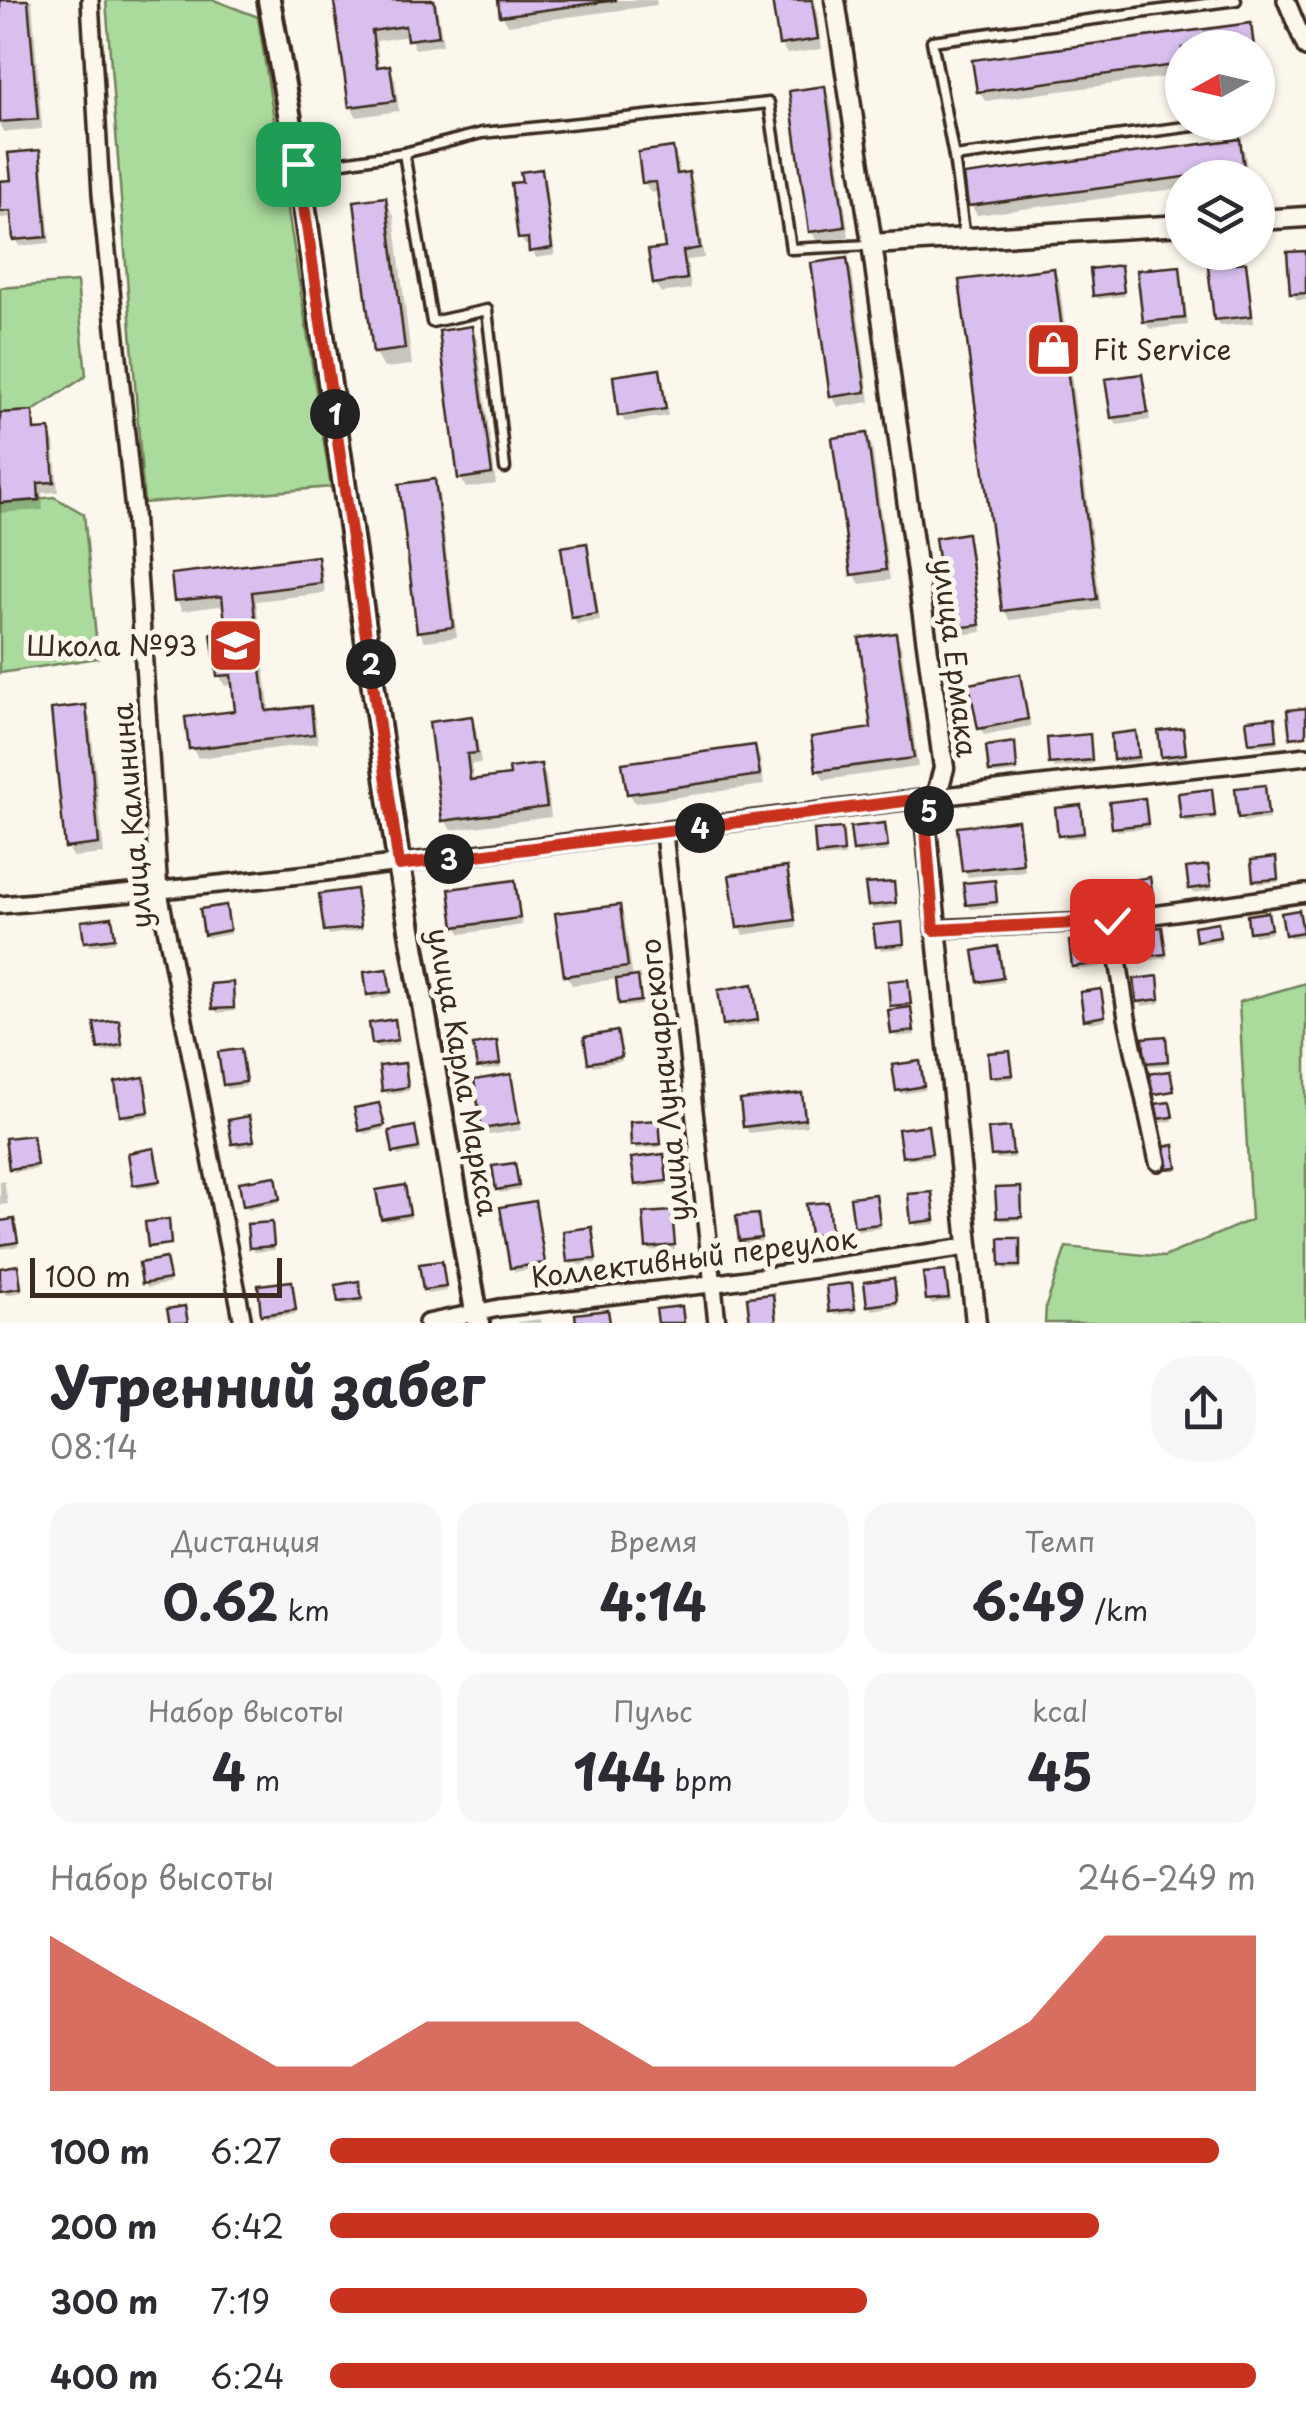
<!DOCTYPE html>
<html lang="ru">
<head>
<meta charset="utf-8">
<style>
	:root { --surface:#fff; --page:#f7f7f7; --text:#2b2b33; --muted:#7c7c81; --accent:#c8321e }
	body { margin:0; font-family:"Playpen Sans",sans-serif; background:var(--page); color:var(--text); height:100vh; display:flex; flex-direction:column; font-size:38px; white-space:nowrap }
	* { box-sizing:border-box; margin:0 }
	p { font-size:32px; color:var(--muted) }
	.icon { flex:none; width:55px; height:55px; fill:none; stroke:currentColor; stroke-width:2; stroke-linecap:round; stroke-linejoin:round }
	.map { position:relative; height:1323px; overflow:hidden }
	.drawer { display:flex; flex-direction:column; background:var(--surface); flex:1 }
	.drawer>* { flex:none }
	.needle { width:65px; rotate:262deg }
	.tools { position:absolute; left:1165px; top:30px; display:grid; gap:20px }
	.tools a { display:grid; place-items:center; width:110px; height:110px; border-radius:50%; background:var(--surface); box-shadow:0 2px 8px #0004; font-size:50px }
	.scale { position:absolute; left:30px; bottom:25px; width:252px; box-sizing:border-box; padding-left:10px; border:5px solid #3b2a1e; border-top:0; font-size:28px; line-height:35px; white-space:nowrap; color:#3b2a1e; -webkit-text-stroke:8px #fbf7ec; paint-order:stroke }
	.pin { position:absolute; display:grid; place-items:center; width:85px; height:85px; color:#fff; margin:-42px; border-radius:20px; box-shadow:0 5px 15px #0006 }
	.km { position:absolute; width:50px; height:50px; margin:-25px; border-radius:50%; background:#222; color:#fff; font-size:28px; line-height:50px; text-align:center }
	.round { display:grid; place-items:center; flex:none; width:105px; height:105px; border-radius:40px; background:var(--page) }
	.head { display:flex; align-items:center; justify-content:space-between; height:170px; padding:0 50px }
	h1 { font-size:55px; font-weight:700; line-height:75px }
	.figures { display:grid; grid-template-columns:repeat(3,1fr); gap:15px; height:170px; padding:10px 50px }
	.figures div { display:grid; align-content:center; border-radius:25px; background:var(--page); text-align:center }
	.figures b { font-size:50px; font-weight:700 }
	.figures small { font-size:28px; font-weight:400 }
	.figures p { font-size:28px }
	.chart { height:280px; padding:20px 50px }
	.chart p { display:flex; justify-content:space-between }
	.chart svg { width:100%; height:180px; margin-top:10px; fill:var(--accent); opacity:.7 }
	ul { padding:0 50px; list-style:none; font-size:32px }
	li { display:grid; grid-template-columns:160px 120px 1fr; align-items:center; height:75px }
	li i { height:25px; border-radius:12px; background:var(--accent) }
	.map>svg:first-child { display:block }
	.green { fill:#aadb9c; stroke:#72825d; stroke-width:2.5 }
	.shadow { fill:#0003 }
	.building { fill:#d8bfee; stroke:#3b2a1e; stroke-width:2.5 }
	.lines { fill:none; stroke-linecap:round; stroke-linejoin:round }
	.service-casing { stroke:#3b2a1e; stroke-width:15 }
	.minor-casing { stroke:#3b2a1e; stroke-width:22 }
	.tertiary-casing { stroke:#3b2a1e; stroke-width:25 }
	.secondary-casing { stroke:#3b2a1e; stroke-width:28 }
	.service { stroke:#fbf7ec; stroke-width:8 }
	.minor { stroke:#fbf7ec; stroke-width:15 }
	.tertiary { stroke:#fbf7ec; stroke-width:18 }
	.secondary { stroke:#fbf7ec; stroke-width:20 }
	.route-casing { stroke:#fff; stroke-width:20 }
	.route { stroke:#c8321e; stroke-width:12 }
	.labels { text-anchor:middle; stroke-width:10; stroke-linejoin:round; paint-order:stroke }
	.poi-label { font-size:28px; fill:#3b2a1e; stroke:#fbf7ec; text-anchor:start }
	.street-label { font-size:28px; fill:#3b2a1e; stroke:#fbf7ec }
</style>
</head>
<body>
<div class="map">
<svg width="1306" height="1323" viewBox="0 0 1306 1323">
	<rect width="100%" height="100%" fill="#fbf7ec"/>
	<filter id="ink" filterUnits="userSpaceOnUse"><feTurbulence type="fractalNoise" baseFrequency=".01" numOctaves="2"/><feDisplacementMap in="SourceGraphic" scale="20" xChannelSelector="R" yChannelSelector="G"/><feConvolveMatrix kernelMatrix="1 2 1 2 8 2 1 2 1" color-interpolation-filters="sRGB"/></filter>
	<g filter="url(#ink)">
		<path class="green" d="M106,0H214L258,17L331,487L144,503Z
			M77,282L86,376L33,411L0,413V288Z
			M54,497L84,514L98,658L0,673V503Z
			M1306,983V1323H1045L1046,1306L1066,1247L1164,1257L1251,1220L1239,1002Z"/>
		<path class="shadow" d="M0,0H32L42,129L4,132L0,126Z
			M365,0H436L443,45L415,49L409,36L376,41L380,69L389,68L395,78L399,111L357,117L351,107Z
			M500,0H656L657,5L508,25L502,15Z
			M775,0H815L822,49L787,54L781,44Z
			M1250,26L1257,48H1182V75L985,101L979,91Z
			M824,89L830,99L849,237L817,241L811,231Z
			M1239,142L1245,152L1248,178H1182V188L977,215L971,205Z
			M672,150L678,160L680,176L688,175L694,185L704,258L687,260L691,289L661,293L655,283L668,250L660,191L651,193L645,183Z
			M39,153L43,160L50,243L20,246L16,239L14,217L0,218V184L14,182Z
			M541,172L545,179L555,255L536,258L531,245H525L521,238L524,184Z
			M385,200L394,216L412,365L384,368L375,352Z
			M1306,254V300H1297L1292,293Z
			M846,261L852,271L870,402L838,407L832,396Z
			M1245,265L1249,272L1254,323L1220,326L1216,319Z
			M1178,269L1182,276L1188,325L1150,329L1145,322Z
			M1053,270L1059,280L1101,609L1010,620L1004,610Z
			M1122,272L1125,296L1098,299L1096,295Z
			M471,329L477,339L496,484L466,488L461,478Z
			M659,372L663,379L668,416L625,422L621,415Z
			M1141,377L1145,384L1150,420L1117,425L1113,417Z
			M31,414L38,432L48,431L54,442L58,492L42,493L43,510L0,513V416Z
			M866,436L872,446L890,580L860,584L854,574Z
			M434,482L439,492L457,637L425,641L419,631Z
			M966,536L970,543L982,632L954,636L950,629Z
			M586,545L590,553L600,621L577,624L573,617Z
			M317,558L322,569L325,593L256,601L270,714L310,709L315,719L318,743L198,758L192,748L238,713L234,684L225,686L219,675L229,634L226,605L182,611L177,601Z
			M895,636L901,646L918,767L824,780L818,770L874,730Z
			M1019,677L1031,726L984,735L980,728Z
			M84,708L90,718L104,854L73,857L68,847Z
			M471,719L476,729L481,763L471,764L474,782L512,777L540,766L546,776L551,817L451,830L445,820Z
			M1273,720L1278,744L1254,746L1251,742Z
			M1182,731L1187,758L1166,760L1163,756Z
			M1135,734L1140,761L1118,763L1116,759Z
			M1088,736L1093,764L1054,768L1052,763Z
			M1013,745L1018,772L994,775L992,771Z
			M754,748L760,758L764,785L635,803L629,793Z
			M1211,791L1216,820L1186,823L1184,819Z
			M1266,792L1269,819L1243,822L1240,817Z
			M1144,801L1149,828L1117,831L1115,827Z
			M1080,808L1085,837L1063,839L1061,835Z
			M1016,823L1021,830L1025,871L968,877L964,870Z
			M884,826L889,851L858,855L855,850Z
			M841,831L845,856L821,858L819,854Z
			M1274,860L1278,882L1258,884L1256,880Z
			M786,870L790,877L797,927L743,935L739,928Z
			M1209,872L1212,890L1193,893L1191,888Z
			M513,883L517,890L522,925L461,934L457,926Z
			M994,883L998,906L971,909L968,905Z
			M893,884L897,907L873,910L870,905Z
			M1151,884L1154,901L1130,905L1128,900Z
			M1103,888L1106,908L1086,911L1084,907Z
			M357,896L362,930L329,935L327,930Z
			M619,907L624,917L633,979L639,983L642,1005L624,1007L618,979L572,985L566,975Z
			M227,912L230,934L208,938L206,934Z
			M1298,912L1304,936L1290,938L1288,934Z
			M1267,915L1272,933L1254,936L1252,931Z
			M111,920L116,942L89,946L86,941Z
			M901,925L905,948L881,950L878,946Z
			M1217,925L1221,941L1201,944L1198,940Z
			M1161,929L1167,958L1140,962L1137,957Z
			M1096,940L1101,967L1077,970L1075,966Z
			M999,953L1004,982L983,985L980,981Z
			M385,973L389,996L372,999L370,995Z
			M1156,978L1161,1003L1142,1006L1139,1001Z
			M907,981L915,1035L896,1037V1011L893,1005Z
			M231,985L235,1011L217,1013L214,1009Z
			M752,987L759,1024L727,1029L725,1024Z
			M1100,991L1106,1020L1089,1023L1087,1019Z
			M394,1021L399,1044L377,1048L375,1043Z
			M118,1023L123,1049L103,1052L101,1048Z
			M616,1034L622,1061L593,1066L590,1062Z
			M1165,1039L1169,1065L1150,1066L1147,1062Z
			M498,1048L501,1068L482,1071L479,1067Z
			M240,1051L246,1086L227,1089L225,1085Z
			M1009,1053L1013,1079L995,1080L993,1076Z
			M919,1063L925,1090L901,1094L898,1090Z
			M406,1070L409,1091L387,1094L385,1090Z
			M509,1077L521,1130L489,1135L485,1128Z
			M143,1080L150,1116L125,1119L123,1115Z
			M800,1096L805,1103L807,1126L749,1133L745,1126Z
			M1171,1108L1173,1121L1161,1123L1159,1119Z
			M381,1110L385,1129L364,1134L361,1130Z
			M657,1122L661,1147L636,1149L634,1145Z
			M250,1123L254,1145L237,1148L235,1144Z
			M927,1127L933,1157L907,1160L905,1156Z
			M1009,1129L1014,1158L996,1159L993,1155Z
			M416,1133L420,1152L398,1156L396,1152Z
			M32,1138L37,1169L14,1172L11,1168Z
			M153,1151L160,1185L138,1189L131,1155Z
			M665,1161L667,1185L640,1188L637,1184Z
			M514,1166L520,1190L500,1193L498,1189Z
			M4,1180L8,1204L0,1205V1181Z
			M277,1183L280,1203L248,1209L246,1205Z
			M404,1188L411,1218L386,1222L383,1218Z
			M1019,1189L1023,1220L1001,1221L999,1217Z
			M931,1195L936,1224L916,1226L914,1222Z
			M875,1196L881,1228L858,1231L856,1226Z
			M826,1204L832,1237L815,1238L812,1234Z
			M536,1208L545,1267L515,1272L513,1267Z
			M670,1214L675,1249L651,1251L649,1247Z
			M757,1216L762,1242L744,1244L741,1240Z
			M0,1224L15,1226L18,1246L0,1249Z
			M270,1224L275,1250L254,1252L252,1247Z
			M591,1230L597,1263L572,1266L569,1262Z
			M1019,1240L1021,1269L1005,1270L1002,1265Z
			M441,1263L447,1291L427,1294L425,1289Z
			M167,1265L170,1283L147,1288L145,1283Z
			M0,1270L19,1272L22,1292L5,1295Z
			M944,1273L949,1301L931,1304L928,1299Z
			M893,1280L898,1306L872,1310L869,1306Z
			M358,1284L363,1303L342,1306L340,1302Z
			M851,1286L856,1313L834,1315L832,1311Z
			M293,1288L296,1314L266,1318L264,1314Z
			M540,1319L542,1323H517V1322Z"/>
		<path class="building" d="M0,0H28L38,119L0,122Z
			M347,0H434L439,36L407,40L405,26L372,31L377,67L390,65L395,101L349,107L334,2Z
			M498,0H617L500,16Z
			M772,0H812L818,39L779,45Z
			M1251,23L1254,48H1182V64L977,92L972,60Z
			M825,86L845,227L809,232L789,91Z
			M1240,139L1244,169L968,206L964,175Z
			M673,147L677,174L689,172L700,248L683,251L687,279L653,284L648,250L665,248L656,182L642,183L638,152Z
			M40,150L47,237L13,240L11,211L0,212V181L11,180L8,153Z
			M542,169L552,248L529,252L528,238L518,239L511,183L522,182L520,172Z
			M386,197L405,349L373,353L354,201Z
			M1306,251V293L1290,294L1287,252Z
			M847,258L866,392L830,397L811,263Z
			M1246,262L1252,316L1214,320L1208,266Z
			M1121,265L1124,292L1093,296L1090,269Z
			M1180,266L1185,318L1143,322L1137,270Z
			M1054,268L1097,599L1002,611L959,280Z
			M472,326L492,474L458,479L439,331Z
			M660,369L666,409L618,416L613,376Z
			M1142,374L1148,413L1111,418L1105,379Z
			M33,411L34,430L50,429L54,482L38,483L39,500L0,503V413Z
			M867,433L886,570L851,575L832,438Z
			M435,479L453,627L417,632L399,484Z
			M967,533L980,625L948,629L935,538Z
			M587,543L597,614L571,618L561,547Z
			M318,556L321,583L252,592L266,711L311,706L314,734L189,749L185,717L235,711L231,675L217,676L211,633L226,631L222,596L174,601L171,574Z
			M896,633L914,758L816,771L811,737L871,728L859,638Z
			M1020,674L1028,719L978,729L969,684Z
			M86,705L99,844L65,848L51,709Z
			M1306,708V736L1290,738L1287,710Z
			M472,716L477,753L467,754L470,780L510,775L509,768L541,764L547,807L442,821L429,722Z
			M1275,717L1277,740L1249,743L1246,720Z
			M1183,728L1186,754L1161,757L1158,731Z
			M1136,731L1139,757L1113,760L1111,734Z
			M1090,734L1092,760L1049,764L1047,738Z
			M1015,742L1017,769L989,772L986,746Z
			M755,745L760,775L627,794L622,763Z
			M1265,785L1268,815L1238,818L1235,788Z
			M1212,789L1215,816L1181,819L1178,793Z
			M1145,798L1148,824L1112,828L1109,802Z
			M1081,805L1084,833L1058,836L1055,808Z
			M1018,820L1023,864L962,871L957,827Z
			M885,823L888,847L853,851L850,827Z
			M842,828L844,852L816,855L814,830Z
			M1276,857L1278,879L1253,881L1251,860Z
			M1208,865L1211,886L1189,889L1186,868Z
			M787,867L795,920L737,928L729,875Z
			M1150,877L1153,897L1126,901L1122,882Z
			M515,880L520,918L454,927L449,889Z
			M995,880L997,902L966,905L963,883Z
			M894,882L896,903L868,906L865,884Z
			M1102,882L1106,904L1081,907L1078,885Z
			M356,889L361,927L324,931L319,894Z
			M226,905L230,930L204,935L200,909Z
			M620,905L628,967L564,976L555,913Z
			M1299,910L1303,932L1285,935L1281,913Z
			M1268,912L1271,929L1249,932L1247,915Z
			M112,917L115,938L84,942L81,921Z
			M902,922L904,944L876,947L873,925Z
			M1218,922L1220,937L1196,941L1194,926Z
			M1162,927L1166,954L1135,958L1131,931Z
			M1097,937L1101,963L1072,967L1069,941Z
			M998,946L1003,978L978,982L973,951Z
			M387,969L391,992L367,995L364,972Z
			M638,976L641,1001L619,1004L616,979Z
			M1158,976L1160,999L1137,1002L1134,979Z
			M908,979L911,1004L890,1006L888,981Z
			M233,982L234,1008L212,1009L210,984Z
			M753,984L758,1020L723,1025L718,990Z
			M1101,989L1105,1016L1084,1020L1080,992Z
			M911,1007L914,1031L891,1034L888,1010Z
			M395,1019L398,1040L372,1044L369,1023Z
			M119,1020L122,1045L98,1049L94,1023Z
			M617,1031L622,1057L588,1063L584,1037Z
			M1166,1036L1168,1061L1145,1063L1143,1038Z
			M497,1041L500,1064L477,1068L473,1045Z
			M241,1049L246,1082L223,1085L218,1052Z
			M1010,1051L1013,1075L990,1077L988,1053Z
			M920,1061L924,1086L896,1091L892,1065Z
			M405,1063L408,1087L382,1091L379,1066Z
			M1170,1071L1174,1091L1149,1095L1146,1074Z
			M511,1074L519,1123L482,1129L474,1080Z
			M144,1077L149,1112L120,1116L115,1082Z
			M802,1093L805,1119L743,1127L740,1100Z
			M1170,1102L1173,1117L1157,1119L1154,1104Z
			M379,1103L385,1125L359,1131L354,1108Z
			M249,1116L254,1141L232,1144L228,1120Z
			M659,1120L661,1144L631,1146L630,1122Z
			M928,1125L932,1153L902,1157L898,1129Z
			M415,1126L419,1148L393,1153L389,1131Z
			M1010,1127L1013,1154L991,1156L988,1129Z
			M33,1135L37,1165L9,1169L5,1138Z
			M1174,1145L1177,1168L1164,1169L1162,1147Z
			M154,1148L160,1181L133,1185L128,1153Z
			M664,1154L667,1181L635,1185L631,1158Z
			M515,1163L519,1186L496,1190L492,1166Z
			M276,1176L280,1199L243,1206L239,1182Z
			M405,1185L410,1214L381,1219L376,1190Z
			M1021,1187L1022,1217L997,1218L995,1188Z
			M932,1192L935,1220L911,1223L908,1194Z
			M876,1194L880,1224L854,1227L850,1197Z
			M535,1201L545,1263L510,1268L500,1207Z
			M828,1202L831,1233L810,1235L806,1204Z
			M672,1211L675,1245L646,1248L643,1213Z
			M758,1214L761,1238L739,1241L736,1216Z
			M14,1219L18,1242L0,1245V1221Z
			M169,1219L171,1244L148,1247L145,1222Z
			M272,1222L274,1246L249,1248L247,1224Z
			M592,1227L596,1259L567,1262L563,1231Z
			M999,1238H1020V1266H1000Z
			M166,1258L170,1279L142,1284L139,1263Z
			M442,1261L446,1287L423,1290L419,1264Z
			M18,1265L21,1288L0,1291V1268Z
			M945,1271L949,1298L926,1300L923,1273Z
			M894,1278L897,1302L867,1306L864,1282Z
			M292,1281L296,1310L261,1315L258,1285Z
			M359,1281L362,1299L338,1302L335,1285Z
			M852,1283L855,1309L829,1312L826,1286Z
			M773,1294L776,1322L750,1323L747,1297Z
			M185,1306L188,1323H170L167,1309Z
			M682,1306L684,1323H658L656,1309Z
			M608,1310L610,1323H576L575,1314Z"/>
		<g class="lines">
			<defs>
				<path id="service" d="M404,153L482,133L769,103L791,249L870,245
					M954,157L932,41L1236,0
					M303,168L404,153L432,322L487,310L505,468
					M965,239L954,157L1224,122"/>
				<path id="minor" d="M90,0L101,194L134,511L159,892L243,1323
					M1286,0L1306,48
					M664,833L717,1323
					M0,905C314,879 625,833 938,797C1061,782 1183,770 1306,756
					M1112,921L1127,1018L1158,1162
					M934,929L1112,921L1306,893
					M427,1323L499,1308L711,1284L967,1247"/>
				<path id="tertiary" d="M835,0L872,244L944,768L936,797L925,818L976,1323
					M1258,220L1306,217
					M872,244L1182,225"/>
				<path id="secondary" d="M269,0L298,164L399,865L478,1323"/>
			</defs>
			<use href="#service" class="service-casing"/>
			<use href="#minor" class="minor-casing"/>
			<use href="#tertiary" class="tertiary-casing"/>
			<use href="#secondary" class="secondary-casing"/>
			<use href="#service" class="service"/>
			<use href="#minor" class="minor"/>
			<use href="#tertiary" class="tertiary"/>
			<use href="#secondary" class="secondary"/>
		</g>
	</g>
	<g class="lines" filter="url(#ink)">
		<defs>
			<path id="route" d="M298,164L399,865L936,797L925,818L934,930L1112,921"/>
		</defs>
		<use href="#route" class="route-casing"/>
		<use href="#route" class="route"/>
	</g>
	<defs>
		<symbol id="shop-square" viewBox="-11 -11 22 22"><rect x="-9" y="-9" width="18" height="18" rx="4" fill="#c8321e" stroke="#fbf7ec"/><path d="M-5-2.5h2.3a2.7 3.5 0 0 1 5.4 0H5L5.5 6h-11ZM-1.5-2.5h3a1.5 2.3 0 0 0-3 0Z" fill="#fff"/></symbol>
		<symbol id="school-square" viewBox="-11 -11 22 22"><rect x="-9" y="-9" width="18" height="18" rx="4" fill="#c8321e" stroke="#fbf7ec"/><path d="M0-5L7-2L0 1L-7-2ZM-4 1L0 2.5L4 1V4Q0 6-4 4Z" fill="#fff"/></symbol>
	</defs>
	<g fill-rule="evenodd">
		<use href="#shop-square" x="1022" y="318" width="63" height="63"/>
		<use href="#school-square" x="204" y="614" width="63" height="63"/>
	</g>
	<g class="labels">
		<g class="poi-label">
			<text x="1093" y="360">Fit Service</text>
			<text x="197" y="656" text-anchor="end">Школа №93</text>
		</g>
		<g class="street-label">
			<text transform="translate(955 658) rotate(83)" y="10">улица Ермака</text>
			<text transform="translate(132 816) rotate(-95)" y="10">улица Калинина</text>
			<text transform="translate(463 1072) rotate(80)" y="10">улица Карла Маркса</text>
			<text transform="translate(665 1080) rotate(-96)" y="10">улица Луначарского</text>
			<text transform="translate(694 1258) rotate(-7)" y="10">Коллективный переулок</text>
		</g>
	</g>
</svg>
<div class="tools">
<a><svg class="needle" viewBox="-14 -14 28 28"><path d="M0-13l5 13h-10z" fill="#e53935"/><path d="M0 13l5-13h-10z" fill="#7c7c81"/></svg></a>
<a><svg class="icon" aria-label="layers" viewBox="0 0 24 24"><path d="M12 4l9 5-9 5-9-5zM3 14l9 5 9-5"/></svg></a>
</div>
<div class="scale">100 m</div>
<div class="pin" style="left:298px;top:164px;background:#1e9e55"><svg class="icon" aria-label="arrive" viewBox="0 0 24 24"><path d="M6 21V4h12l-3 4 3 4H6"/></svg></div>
<div class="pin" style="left:1112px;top:921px;background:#d93025"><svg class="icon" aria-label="check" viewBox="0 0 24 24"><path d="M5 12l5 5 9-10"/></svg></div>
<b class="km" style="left:335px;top:414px">1</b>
<b class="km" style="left:371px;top:664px">2</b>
<b class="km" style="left:449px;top:859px">3</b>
<b class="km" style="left:700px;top:828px">4</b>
<b class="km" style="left:929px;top:811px">5</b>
</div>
<section class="drawer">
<div class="head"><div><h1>Утренний забег</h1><p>08:14</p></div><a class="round"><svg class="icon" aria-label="share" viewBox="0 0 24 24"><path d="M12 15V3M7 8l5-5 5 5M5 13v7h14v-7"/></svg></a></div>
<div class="figures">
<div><p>Дистанция</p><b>0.62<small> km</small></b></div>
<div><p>Время</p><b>4:14</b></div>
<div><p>Темп</p><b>6:49<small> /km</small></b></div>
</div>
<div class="figures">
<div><p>Набор высоты</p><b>4<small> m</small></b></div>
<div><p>Пульс</p><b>144<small> bpm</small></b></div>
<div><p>kcal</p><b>45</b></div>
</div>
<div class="chart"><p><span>Набор высоты</span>246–249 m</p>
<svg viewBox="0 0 160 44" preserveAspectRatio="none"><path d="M0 44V6L10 17L20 27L30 38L40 38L50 27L60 27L70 27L80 38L90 38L100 38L110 38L120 38L130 27L140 6L150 6L160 6V44z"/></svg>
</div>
<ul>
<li><b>100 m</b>6:27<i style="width:96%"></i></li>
<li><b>200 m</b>6:42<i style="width:83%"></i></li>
<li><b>300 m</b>7:19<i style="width:58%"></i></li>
<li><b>400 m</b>6:24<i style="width:100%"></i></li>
</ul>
</section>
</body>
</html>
